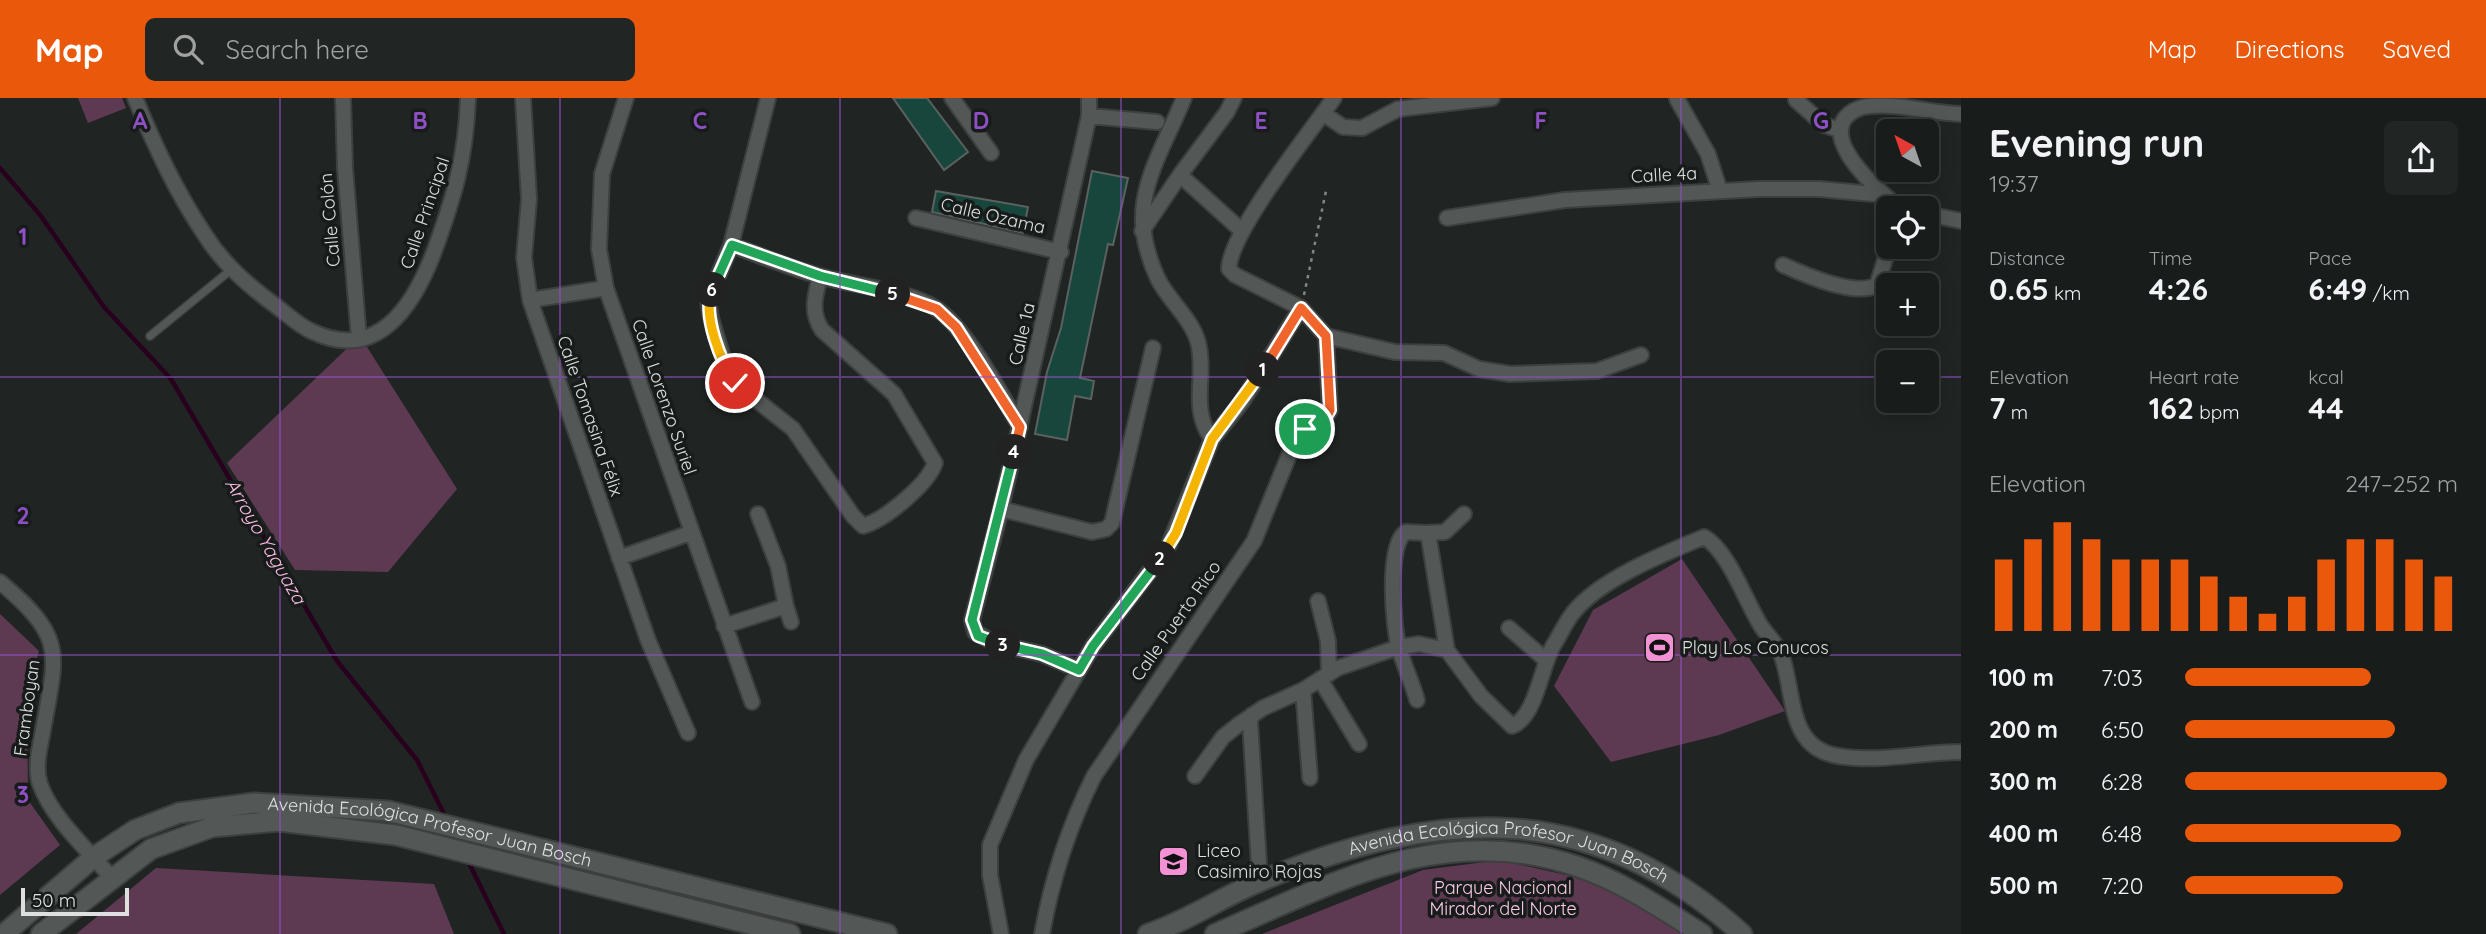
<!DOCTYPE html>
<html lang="en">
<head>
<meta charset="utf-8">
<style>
	:root { --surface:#181c1b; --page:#212524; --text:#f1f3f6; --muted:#9fa1a3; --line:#363a3a; --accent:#ea580c }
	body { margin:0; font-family:Quicksand,sans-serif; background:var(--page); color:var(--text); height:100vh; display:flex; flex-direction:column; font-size:26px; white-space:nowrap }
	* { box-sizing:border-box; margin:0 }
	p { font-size:23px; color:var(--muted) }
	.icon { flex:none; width:38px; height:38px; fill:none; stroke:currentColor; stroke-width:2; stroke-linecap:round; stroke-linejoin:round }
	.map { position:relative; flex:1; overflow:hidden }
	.side { display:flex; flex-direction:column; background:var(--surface); width:525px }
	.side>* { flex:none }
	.needle { width:46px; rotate:320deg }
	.buttons { position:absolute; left:1876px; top:21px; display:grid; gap:14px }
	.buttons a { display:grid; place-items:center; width:63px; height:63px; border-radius:10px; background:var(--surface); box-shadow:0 4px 18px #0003,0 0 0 2px var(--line); font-size:35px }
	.scale { position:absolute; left:21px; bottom:18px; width:108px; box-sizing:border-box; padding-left:7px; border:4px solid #dde0df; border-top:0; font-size:19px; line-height:24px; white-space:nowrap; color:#dde0df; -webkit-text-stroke:5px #171c1a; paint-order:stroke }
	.pin { position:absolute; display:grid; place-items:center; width:60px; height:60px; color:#fff; margin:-30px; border:4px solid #fff; border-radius:50%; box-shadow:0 2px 7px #0007 }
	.km { position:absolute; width:35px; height:35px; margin:-18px; border-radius:50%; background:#222; color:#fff; font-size:19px; line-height:35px; text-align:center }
	.round { display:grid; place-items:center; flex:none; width:74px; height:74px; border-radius:10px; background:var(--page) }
	.headline { display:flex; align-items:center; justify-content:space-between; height:119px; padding:0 28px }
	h1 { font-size:38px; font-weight:700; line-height:52px }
	.metrics { display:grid; grid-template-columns:repeat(3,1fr); gap:10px; height:119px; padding:7px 28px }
	.metrics div { display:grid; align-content:center }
	.metrics b { font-size:30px; font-weight:700 }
	.metrics small { font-size:19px; font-weight:400 }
	.metrics p { font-size:19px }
	.chart { height:196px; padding:14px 28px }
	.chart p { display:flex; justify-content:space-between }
	.chart svg { width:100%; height:126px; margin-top:7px; stroke:var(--accent); stroke-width:6 }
	ul { padding:0 28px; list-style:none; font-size:23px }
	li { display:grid; grid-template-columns:112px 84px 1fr; align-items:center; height:52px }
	li i { height:18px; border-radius:9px; background:var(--accent) }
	header { display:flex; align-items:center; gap:42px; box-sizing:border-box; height:98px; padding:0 35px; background:var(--accent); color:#fff }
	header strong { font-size:33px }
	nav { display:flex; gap:38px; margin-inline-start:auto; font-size:24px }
	.search { width:490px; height:63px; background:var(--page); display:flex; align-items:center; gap:18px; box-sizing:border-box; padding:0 24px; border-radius:10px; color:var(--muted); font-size:26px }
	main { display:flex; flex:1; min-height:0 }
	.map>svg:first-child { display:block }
	.green { fill:#5e3a52 }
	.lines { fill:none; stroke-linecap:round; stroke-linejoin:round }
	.stream { stroke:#28001e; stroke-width:4.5 }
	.building { fill:#17463d; stroke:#5b615f; stroke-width:2 }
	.lane-casing { stroke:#3d403f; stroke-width:10 }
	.street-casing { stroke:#3d403f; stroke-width:18 }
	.secondary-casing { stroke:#3d403f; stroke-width:23 }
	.path { stroke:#828685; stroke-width:2.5; stroke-dasharray:3.5 5; stroke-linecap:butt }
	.lane { stroke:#535857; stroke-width:7 }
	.street { stroke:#535857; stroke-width:14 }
	.secondary { stroke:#535857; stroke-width:19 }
	.split-1-casing { stroke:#fff; stroke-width:14 }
	.split-2-casing { stroke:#fff; stroke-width:14 }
	.split-3-casing { stroke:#fff; stroke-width:14 }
	.split-4-casing { stroke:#fff; stroke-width:14 }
	.split-5-casing { stroke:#fff; stroke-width:14 }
	.split-6-casing { stroke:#fff; stroke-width:14 }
	.split-7-casing { stroke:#fff; stroke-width:14 }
	.split-1 { stroke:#f0652b; stroke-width:9 }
	.split-2 { stroke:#f5b400; stroke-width:9 }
	.split-3 { stroke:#22a559; stroke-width:9 }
	.split-4 { stroke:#22a559; stroke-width:9 }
	.split-5 { stroke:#f0652b; stroke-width:9 }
	.split-6 { stroke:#22a559; stroke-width:9 }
	.split-7 { stroke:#f5b400; stroke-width:9 }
	.grid { fill:none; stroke:#8f50c5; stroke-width:2; stroke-opacity:0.55 }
	.labels { text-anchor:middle; stroke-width:7; stroke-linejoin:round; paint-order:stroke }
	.street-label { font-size:18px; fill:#dde0df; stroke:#171c1a }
	.poi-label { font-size:18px; fill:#dde0df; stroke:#171c1a; text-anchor:start }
	.park-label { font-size:18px; fill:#fcc9ea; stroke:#171c1a }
	.water-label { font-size:19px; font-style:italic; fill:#fcbae5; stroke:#171c1a }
	.grid-label { font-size:23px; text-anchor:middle; font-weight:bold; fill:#8f50c5; stroke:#171c1a; stroke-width:7; stroke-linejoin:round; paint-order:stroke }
</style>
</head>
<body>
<header>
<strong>Map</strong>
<div class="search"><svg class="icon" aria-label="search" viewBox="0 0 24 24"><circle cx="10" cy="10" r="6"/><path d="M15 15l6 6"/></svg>Search here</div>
<nav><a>Map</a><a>Directions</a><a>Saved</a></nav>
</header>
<main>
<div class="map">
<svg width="1961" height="836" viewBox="0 0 1961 836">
	<rect width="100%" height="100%" fill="#202524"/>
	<path class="green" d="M78,0H122L126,10L88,25Z
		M360,238L457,391L388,474L295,472L227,365Z
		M1682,461L1785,613L1719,637L1611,664L1554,588L1593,512Z
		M0,516L39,553L27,595L28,702L60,747L0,797Z
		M1500,762L1606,786L1684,836H1262L1423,772Z
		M156,770L434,786L454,836H76Z"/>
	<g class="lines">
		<path class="stream" d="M0,70L41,118L104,209L171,281L337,563L417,662L447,722
			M467,761L504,836"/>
	</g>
	<path class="building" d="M893,0H927L968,54L944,72Z
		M1092,73L1128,80L1113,147L1108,146L1080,280L1094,283L1091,301L1075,298L1067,342L1035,336L1047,274L1061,230Z
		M936,93L1028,109L1023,135L932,114Z"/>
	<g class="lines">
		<defs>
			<path id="lane" d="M150,238L232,171"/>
			<path id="street" d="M135,0C155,48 176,94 205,137C223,166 249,188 276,208C287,216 298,227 311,233C377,265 413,209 434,154C454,99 466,60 468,0
				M343,0L345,70L359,241
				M523,0L529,101L524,160L530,202L648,542L688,635
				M626,0L602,76L599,151L606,190L752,604
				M768,0L731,147L708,202L711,220L727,273L735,285L793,331L853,418L863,428C885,422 928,386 935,365L894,296L822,232C810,213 815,199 820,178
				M952,0L991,55
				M1184,0C1156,68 1123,107 1158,181C1169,203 1191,220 1198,244C1207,278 1189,310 1212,341
				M1234,0L1227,14L1180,77L1242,133
				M1677,1L1708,56L1720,93
				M1796,2L1824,27L1840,32
				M1324,16L1343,29L1362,30L1398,11L1492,0
				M1089,18L1157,24
				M1900,110C1881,95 1825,48 1845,20C1851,13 1860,9 1869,8C1899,5 1931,15 1961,16
				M1927,116L1961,123
				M916,120L1061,154
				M1447,120L1565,102L1759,91H1819L1884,97
				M1142,133L1180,77
				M731,147C762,158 792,171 823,179C856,188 908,192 937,211C966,230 1002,297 1020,329
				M1783,167C1805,177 1855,199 1877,187L1889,149
				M530,202L606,190
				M1326,238L1395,254L1444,255L1479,271L1510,276L1597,273L1641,257
				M1326,238L1301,210L1235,177L1229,171C1229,135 1311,33 1334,0
				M1001,411L1092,434L1106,431L1112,425L1153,250
				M1425,435L1445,434L1464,416
				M619,460L690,435
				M0,484C69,542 56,556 42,638C39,652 35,671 40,686C52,720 87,751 111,779
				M1318,503L1328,543L1329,576
				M786,508L791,524
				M724,528L786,508L778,468L758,416
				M1509,530L1547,563
				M1079,572L1042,556L994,545L975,534L972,522L1001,411L1089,18V0
				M1320,581L1359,646
				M1303,592L1310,680
				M1417,602C1412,584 1404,568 1399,550C1393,529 1386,446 1406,434L1425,435L1429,441L1447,552
				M1252,617L1250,623L1260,782
				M1195,678L1223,639L1238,627L1263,610L1303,592L1338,570L1399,549L1419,546L1447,552L1481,598L1512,628C1536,619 1541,569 1553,548C1560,537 1565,525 1573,515C1598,482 1665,455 1704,439C1728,452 1746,504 1761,528C1768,538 1778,547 1782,559C1795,595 1787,650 1838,658C1879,665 1920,654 1961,654
				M1001,836L990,777V747L1026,662L1093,548L1168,449L1212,341L1242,304L1301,210
				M1042,836C1052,780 1069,728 1094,678L1254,443L1296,340L1312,325L1326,319L1330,312L1326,238"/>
			<g id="secondary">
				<path id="s1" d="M4,836L94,759L135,732L179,715L254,705L388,713L887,836"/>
				<path d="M41,836L151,751L212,729L279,723L396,737L790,836"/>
				<path id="s2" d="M1148,836C1188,823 1223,798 1263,782C1440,709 1591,700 1742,836"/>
				<path d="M1215,836C1334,785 1443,723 1576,768C1621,783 1661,810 1702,836"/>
			</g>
		</defs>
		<use href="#lane" class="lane-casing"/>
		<use href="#street" class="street-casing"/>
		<use href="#secondary" class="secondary-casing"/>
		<path class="path" d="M1304,197L1326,93"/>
		<use href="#lane" class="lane"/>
		<use href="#street" class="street"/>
		<use href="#secondary" class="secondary"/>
	</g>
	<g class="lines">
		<defs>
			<path id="split-1" d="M1263,272L1301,210L1326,238L1330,312L1326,319L1305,331"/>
			<path id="split-2" d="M1160,461L1176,435L1212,341L1263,272"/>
			<path id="split-3" d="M1003,547L1042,556L1079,572L1093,548L1160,461"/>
			<path id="split-4" d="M1003,547L978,538L972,522L1014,354"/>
			<path id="split-5" d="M893,196L937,211L956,229L1020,329L1014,354"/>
			<path id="split-6" d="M712,192L732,147L820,178L893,196"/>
			<path id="split-7" d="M712,192C702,217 721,264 735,285"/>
		</defs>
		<use href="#split-1" class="split-1-casing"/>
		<use href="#split-2" class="split-2-casing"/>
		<use href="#split-3" class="split-3-casing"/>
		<use href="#split-4" class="split-4-casing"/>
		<use href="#split-5" class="split-5-casing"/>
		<use href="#split-6" class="split-6-casing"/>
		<use href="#split-7" class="split-7-casing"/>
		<use href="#split-1" class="split-1"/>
		<use href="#split-2" class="split-2"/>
		<use href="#split-3" class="split-3"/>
		<use href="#split-4" class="split-4"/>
		<use href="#split-5" class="split-5"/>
		<use href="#split-6" class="split-6"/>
		<use href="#split-7" class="split-7"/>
	</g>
	<path class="grid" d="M280,0V836M560,0V836M840,0V836M1121,0V836M1401,0V836M1681,0V836M0,279H1888M1927,279H1961M0,557H1961"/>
	<defs>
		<symbol id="stadium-square" viewBox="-11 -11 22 22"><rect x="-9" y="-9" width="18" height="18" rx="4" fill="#f491d4" stroke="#171c1a"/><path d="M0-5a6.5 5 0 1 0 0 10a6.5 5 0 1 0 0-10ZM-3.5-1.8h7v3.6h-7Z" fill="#111"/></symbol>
		<symbol id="school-square" viewBox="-11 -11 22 22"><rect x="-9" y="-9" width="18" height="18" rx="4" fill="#f491d4" stroke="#171c1a"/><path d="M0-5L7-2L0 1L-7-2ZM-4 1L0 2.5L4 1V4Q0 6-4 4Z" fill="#111"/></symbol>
	</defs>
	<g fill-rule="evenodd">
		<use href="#stadium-square" x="1642" y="532" width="35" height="35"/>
		<use href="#school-square" x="1156" y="746" width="35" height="35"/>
	</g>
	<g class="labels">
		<g class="street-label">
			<text transform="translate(1664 77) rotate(-3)" y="6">Calle 4a</text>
			<text transform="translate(425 115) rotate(-71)" y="6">Calle Principal</text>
			<text transform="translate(993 118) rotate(13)" y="6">Calle Ozama</text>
			<text transform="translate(330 122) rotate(-95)" y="6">Calle Colón</text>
			<text transform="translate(1022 236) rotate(-77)" y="6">Calle 1a</text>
			<text transform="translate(664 299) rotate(71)" y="6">Calle Lorenzo Suriel</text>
			<text transform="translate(590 318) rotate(71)" y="6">Calle Tomasina Félix</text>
			<text transform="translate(1176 523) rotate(-55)" y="6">Calle Puerto Rico</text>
			<text transform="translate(27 610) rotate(-82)" y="6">Framboyan</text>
			<text dy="6" stroke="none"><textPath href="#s1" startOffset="469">Avenida Ecológica Profesor Juan Bosch</textPath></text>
			<text dy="6" stroke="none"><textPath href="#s2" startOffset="383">Avenida Ecológica Profesor Juan Bosch</textPath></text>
		</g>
		<g class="poi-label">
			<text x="1682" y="556">Play Los Conucos</text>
			<text x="1197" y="759">Liceo<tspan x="1197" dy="21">Casimiro Rojas</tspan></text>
		</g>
		<g class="park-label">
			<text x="1503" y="796">Parque Nacional<tspan x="1503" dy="21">Mirador del Norte</tspan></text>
		</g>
		<g class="water-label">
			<text transform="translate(266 443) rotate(60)" y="7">Arroyo Yaguaza</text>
		</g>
	</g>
	<g class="grid-label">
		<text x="140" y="31">A</text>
		<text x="420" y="31">B</text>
		<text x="700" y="31">C</text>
		<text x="981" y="31">D</text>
		<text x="1261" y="31">E</text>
		<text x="1541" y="31">F</text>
		<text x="1821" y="31">G</text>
		<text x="23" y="147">1</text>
		<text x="23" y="426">2</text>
		<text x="23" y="705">3</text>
	</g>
</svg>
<div class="buttons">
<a><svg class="needle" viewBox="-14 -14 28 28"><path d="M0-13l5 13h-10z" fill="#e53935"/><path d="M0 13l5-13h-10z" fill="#9fa1a3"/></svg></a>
<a><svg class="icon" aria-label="locate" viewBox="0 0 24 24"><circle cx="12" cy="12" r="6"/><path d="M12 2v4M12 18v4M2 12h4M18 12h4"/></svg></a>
<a>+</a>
<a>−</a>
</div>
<div class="scale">50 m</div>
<div class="pin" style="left:1305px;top:331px;background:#1e9e55"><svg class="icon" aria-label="arrive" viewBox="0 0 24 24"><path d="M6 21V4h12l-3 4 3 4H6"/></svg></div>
<div class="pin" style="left:735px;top:285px;background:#d93025"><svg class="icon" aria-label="check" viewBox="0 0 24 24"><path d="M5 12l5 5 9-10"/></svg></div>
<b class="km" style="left:1263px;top:272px">1</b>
<b class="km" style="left:1160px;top:461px">2</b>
<b class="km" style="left:1003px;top:547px">3</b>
<b class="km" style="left:1014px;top:354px">4</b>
<b class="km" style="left:893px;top:196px">5</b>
<b class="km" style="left:712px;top:192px">6</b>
</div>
<section class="side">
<div class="headline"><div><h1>Evening run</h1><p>19:37</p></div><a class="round"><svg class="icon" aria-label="share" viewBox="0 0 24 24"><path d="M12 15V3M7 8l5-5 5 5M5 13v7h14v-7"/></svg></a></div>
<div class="metrics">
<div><p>Distance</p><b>0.65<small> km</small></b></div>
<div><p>Time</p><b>4:26</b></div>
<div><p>Pace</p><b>6:49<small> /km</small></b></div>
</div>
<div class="metrics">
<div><p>Elevation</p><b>7<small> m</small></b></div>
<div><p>Heart rate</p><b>162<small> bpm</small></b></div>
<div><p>kcal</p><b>44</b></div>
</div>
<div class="chart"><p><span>Elevation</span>247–252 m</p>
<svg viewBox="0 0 160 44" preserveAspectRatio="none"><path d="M5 44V19M15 44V12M25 44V6M35 44V12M45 44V19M55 44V19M65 44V19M75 44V25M85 44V32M95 44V38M105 44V32M115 44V19M125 44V12M135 44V12M145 44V19M155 44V25"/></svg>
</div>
<ul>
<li><b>100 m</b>7:03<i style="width:68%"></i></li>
<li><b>200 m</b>6:50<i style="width:77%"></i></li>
<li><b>300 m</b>6:28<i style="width:96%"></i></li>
<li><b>400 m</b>6:48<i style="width:79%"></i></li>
<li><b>500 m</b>7:20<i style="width:58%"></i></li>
</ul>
</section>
</main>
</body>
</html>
